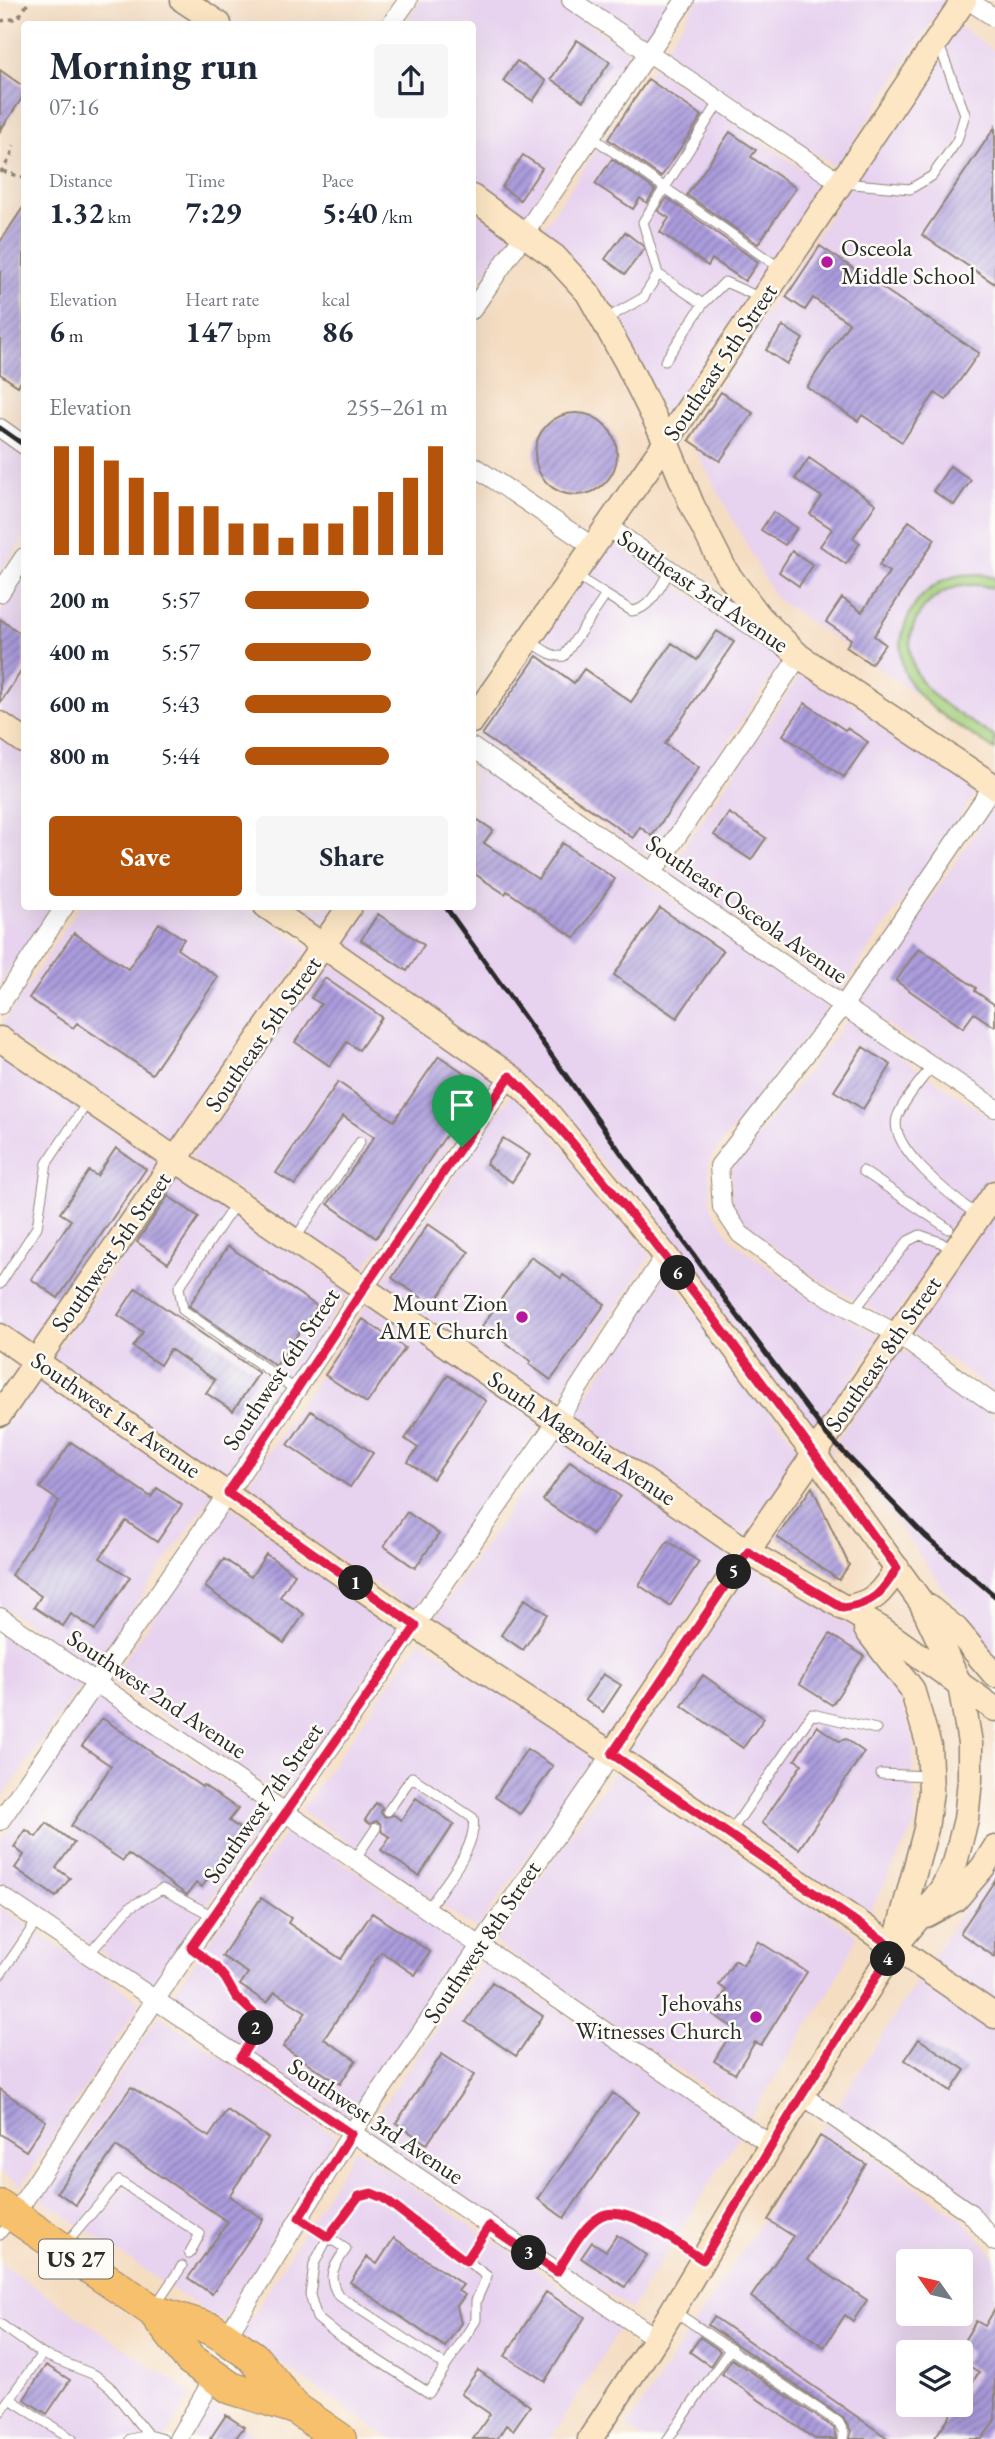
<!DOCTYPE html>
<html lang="en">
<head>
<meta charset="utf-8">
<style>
	:root { --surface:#fff; --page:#f6f6f7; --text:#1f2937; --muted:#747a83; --accent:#b45309 }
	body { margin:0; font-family:"EB Garamond",serif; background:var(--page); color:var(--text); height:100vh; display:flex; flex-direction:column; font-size:26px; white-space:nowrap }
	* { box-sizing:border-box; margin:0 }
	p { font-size:23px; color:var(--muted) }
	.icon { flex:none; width:38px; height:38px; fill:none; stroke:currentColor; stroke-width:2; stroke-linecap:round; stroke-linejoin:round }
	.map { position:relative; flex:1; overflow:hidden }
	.panel { position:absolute; left:21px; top:21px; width:455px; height:889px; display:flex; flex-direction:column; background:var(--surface); border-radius:7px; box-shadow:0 7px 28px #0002 }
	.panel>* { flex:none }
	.needle { width:46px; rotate:304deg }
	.buttons { position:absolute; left:896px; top:2249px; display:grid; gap:14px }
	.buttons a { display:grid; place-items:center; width:77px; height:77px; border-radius:7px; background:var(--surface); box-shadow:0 7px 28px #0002; font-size:35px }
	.pin { position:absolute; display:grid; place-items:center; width:60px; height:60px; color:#fff; margin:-72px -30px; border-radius:50% 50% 50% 0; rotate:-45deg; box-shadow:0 0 7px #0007 }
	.pin .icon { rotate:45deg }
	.km { position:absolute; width:35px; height:35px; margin:-18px; border-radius:50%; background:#222; color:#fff; font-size:19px; line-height:35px; text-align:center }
	.round { display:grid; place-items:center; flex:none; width:74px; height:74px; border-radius:7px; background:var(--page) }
	.summary { display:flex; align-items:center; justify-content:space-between; height:119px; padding:0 28px }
	h1 { font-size:38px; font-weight:700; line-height:52px }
	.metrics { display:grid; grid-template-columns:repeat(3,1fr); gap:10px; height:119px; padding:7px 28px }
	.metrics div { display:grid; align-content:center }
	.metrics b { font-size:30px; font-weight:700 }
	.metrics small { font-size:19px; font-weight:400 }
	.metrics p { font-size:19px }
	.chart { height:196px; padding:14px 28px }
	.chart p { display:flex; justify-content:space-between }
	.chart svg { width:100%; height:126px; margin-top:7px; stroke:var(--accent); stroke-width:6 }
	.action { display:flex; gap:14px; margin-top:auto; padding:14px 28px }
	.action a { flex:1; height:80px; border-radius:7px; background:var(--accent); color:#fff; font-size:28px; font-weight:700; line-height:80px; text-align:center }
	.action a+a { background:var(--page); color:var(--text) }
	ul { padding:0 28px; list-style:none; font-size:23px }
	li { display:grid; grid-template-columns:112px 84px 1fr; align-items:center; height:52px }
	li i { height:18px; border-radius:9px; background:var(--accent) }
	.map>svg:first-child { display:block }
	.built { fill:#e7d2ef; fill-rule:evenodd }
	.green { fill:#a3ce7a; stroke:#677c52; stroke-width:2 }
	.building { fill:url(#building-hatch) }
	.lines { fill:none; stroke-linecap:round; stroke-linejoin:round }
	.lane-casing { stroke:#908476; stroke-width:11 }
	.street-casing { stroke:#908476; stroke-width:20 }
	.secondary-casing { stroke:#908476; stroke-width:27 }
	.highway-casing { stroke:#908476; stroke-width:34 }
	.path { stroke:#908476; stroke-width:3.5; stroke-dasharray:5 5; stroke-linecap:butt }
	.lane { stroke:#fff; stroke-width:9 }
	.street { stroke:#fff; stroke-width:18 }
	.secondary { stroke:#fce6c4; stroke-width:24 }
	.highway { stroke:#f7c06c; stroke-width:32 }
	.rail { stroke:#2b2b2b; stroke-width:5 }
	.route-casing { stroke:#fff; stroke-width:14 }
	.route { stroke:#e11d48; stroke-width:9 }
	.poi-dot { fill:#b5179e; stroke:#fdfcf7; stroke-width:2.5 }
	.labels { text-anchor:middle; stroke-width:5; stroke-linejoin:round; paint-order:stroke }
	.shield { fill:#fdfcf7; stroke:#6a6a68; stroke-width:2 }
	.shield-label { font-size:23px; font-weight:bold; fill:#2b2b2b }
	.poi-label { font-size:24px; fill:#2b2b2b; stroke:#fdfcf7; text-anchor:end }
	.street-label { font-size:24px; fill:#2b2b2b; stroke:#fdfcf7 }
</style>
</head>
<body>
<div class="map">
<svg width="995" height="2439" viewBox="0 0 995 2439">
	<defs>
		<pattern id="building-hatch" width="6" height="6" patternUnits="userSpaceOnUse" patternTransform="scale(1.75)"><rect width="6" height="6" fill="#ab9bdc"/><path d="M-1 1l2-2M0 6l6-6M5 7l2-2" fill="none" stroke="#8b7fb3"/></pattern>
	</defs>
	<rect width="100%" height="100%" fill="#fdfcf7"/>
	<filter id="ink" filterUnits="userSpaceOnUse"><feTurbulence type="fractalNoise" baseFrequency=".0143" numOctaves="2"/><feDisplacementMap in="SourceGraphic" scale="14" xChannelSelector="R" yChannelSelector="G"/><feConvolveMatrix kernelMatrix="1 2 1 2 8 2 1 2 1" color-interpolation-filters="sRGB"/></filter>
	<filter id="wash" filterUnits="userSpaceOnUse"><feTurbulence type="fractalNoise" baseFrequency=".00686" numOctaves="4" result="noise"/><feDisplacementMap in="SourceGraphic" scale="28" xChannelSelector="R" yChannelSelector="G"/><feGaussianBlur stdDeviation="1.57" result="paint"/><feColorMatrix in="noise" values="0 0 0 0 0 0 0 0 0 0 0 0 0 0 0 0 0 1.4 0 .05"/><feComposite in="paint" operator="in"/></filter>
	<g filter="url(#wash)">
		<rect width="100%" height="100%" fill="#f5ddc2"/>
		<path class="built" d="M421,0H554L634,54L522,219L473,186L472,24H404Z
			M589,0H671L645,38Z
			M698,0H946L837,168L664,51Z
			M956,24L995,51V748L775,598L687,434Z
			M653,67L826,185L667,421L603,292L540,233Z
			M473,209L511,235L473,291Z
			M0,440L24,457V537L0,573Z
			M610,540L784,658L650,858L475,737Z
			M24,576V730L0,713V612Z
			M803,670L979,788L840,992L668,871Z
			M0,737L24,754V906L52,907L0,985Z
			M473,759L828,1008L735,1126L710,1159L709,1165L711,1207L734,1242L810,1298L881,1336L813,1435L678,1256L679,1253L672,1248L551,1101L338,944L363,907L472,906Z
			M995,804V1097L858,1005Z
			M79,907H248L309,948L172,1146L0,1028Z
			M283,907H336L320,931Z
			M327,960L496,1078L361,1274L190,1158Z
			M847,1020L995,1121V1173L892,1320L822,1282L748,1228L732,1205L731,1170Z
			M0,1052L161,1162L32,1346L0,1324Z
			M513,1092L535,1113L651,1255L553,1406L379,1287Z
			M179,1175L350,1290L224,1478L51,1359Z
			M995,1212V1393L911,1332Z
			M666,1273L802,1453L744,1538L571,1419Z
			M368,1303L542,1423L413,1611L243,1491Z
			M900,1348L995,1417V1660L839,1443L829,1456L827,1455Z
			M40,1375L213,1494L92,1667L0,1605V1434Z
			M560,1435L733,1554L608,1740L431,1624Z
			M231,1507L401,1627L282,1797L110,1680Z
			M752,1566L834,1614L836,1619L847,1622L887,1670L913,1734L915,1825L867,1918L626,1752Z
			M0,1629L81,1684L0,1802Z
			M420,1640L597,1756L477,1930L301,1810Z
			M99,1696L271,1813L151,1986L0,1883V1841Z
			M616,1769L858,1936L828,1994L750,2118L495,1943Z
			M290,1826L466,1946L347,2119L170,1998Z
			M995,1868V2004L930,1961L968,1902Z
			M0,1907L141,2002L21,2186L0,2172Z
			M484,1959L740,2135L631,2310L365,2132Z
			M920,1977L995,2027V2228L975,2205L836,2107Z
			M159,2015L336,2136L222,2323L39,2198Z
			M825,2123L963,2220L995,2257V2439H645L627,2428ZM908,2261H961V2314H908ZM908,2352H961V2404H908Z
			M355,2148L621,2326L551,2439H391L240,2336Z
			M0,2263L192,2394L165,2439H0Z
			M211,2406L261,2439H191Z"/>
		<path class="green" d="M980,574L995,578V589C944,570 892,621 916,672C930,701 969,720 995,737V750C969,732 921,707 907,678C889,639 912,589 953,577C961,574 971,575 980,574Z"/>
		<g id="blocks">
			<path class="building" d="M577,40L610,62L583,101L551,79Z
				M517,61L546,81L533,101L503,81Z
				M0,70L24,87V95L0,131Z
				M648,79L702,116L661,177L608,139Z
				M995,127V284L922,235Z
				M730,132L756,150L751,157L796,188L758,244L687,195Z
				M523,155L542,168L520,200L502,187Z
				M612,159L655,190L647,203L640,198L633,209L595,184Z
				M667,198L758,262L745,281L712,259L708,266L660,232L669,218L658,211Z
				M24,206V377L18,386L0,374V242Z
				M625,232L643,246L644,249L625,274L605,259Z
				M820,246L979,353L946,400L935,393L902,442L862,415L858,421L807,387L849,323L813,298L805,310L786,297Z
				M783,326L803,339L787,364L766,350Z
				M721,392L753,413L720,461L689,440Z
				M535 454a41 41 0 1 1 82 0a41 41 0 1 1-82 0Z
				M809,458L876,504L853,538L860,543L846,564L820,546L832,529L810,514L822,497L795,479Z
				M950,466L971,480L954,505L933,491Z
				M773,512L797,528L785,545L761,530Z
				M909,521L935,539L874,636L885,644L871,664L846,647L851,639L826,622L842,598L862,612L889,572L879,565Z
				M792,551L813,565L799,586L779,572Z
				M0,619L24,636V667L0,703Z
				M717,631L734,642L665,744L699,767L652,836L640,827L633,838L482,735L537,656L574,683L584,669L631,702L672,643L697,660Z
				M805,703L845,730L847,728L868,742L844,777L783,735Z
				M729,813L766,838L751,860L714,835Z
				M472,816L493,830L484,843L538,879L562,843L615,879L575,938L507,891L505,894L472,872Z
				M660,908L723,951L677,1018L614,975Z
				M378,914L424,945L407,971L361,940Z
				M159,923L184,939L177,949L218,977L152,1074L77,1023L73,1028L29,998L74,933L128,969Z
				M919,948L976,988L975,991L995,1005V1027L974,1013L963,1028L896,981Z
				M325,978L382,1017L359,1050L347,1042L330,1066L295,1042L321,1004L311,998Z
				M863,1047L891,1065L863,1109L834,1091Z
				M439,1056L481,1084L376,1238L328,1204L374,1137L343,1116L295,1185L276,1173L338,1082L394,1121Z
				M503,1138L530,1155L512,1182L486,1164Z
				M116,1148L146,1169L58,1298L31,1279L71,1220L60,1213L89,1171L97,1176Z
				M168,1196L199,1217L168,1263L137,1242Z
				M428,1224L469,1252L433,1305L392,1278Z
				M228,1246L317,1306L276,1366L189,1306Z
				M531,1257L561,1278L563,1275L605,1304L551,1380L529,1364L531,1361L482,1326Z
				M136,1288L259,1373L233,1411L206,1393L215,1380L170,1349L160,1365L133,1347L143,1332L118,1315Z
				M363,1319L405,1348L367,1403L325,1375Z
				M448,1375L486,1401L433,1479L408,1462L418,1448L405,1439Z
				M311,1411L373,1453L350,1487L288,1445Z
				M71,1442L151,1497L157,1488L182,1505L157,1542L126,1521L100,1558L130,1577L95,1630L71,1614L63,1626L34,1607L41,1596L11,1575L59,1501L40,1488Z
				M570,1461L620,1496L593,1534L543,1500Z
				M812,1487L849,1565L839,1580L777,1537Z
				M407,1512L439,1534L415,1568L384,1546Z
				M668,1541L699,1562L670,1606L639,1585Z
				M266,1554L295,1574L280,1597L304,1614L284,1643L205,1587L224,1559L251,1577Z
				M525,1599L547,1614L523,1650L501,1635Z
				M830,1634L864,1656L832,1705L799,1684Z
				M603,1674L621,1685L603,1712L585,1700Z
				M703,1675L764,1718L743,1748L682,1706Z
				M102,1718L202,1787L203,1785L238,1809L229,1821L242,1830L202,1887L196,1883L187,1895L128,1854L123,1861L71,1826L111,1766L82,1746Z
				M817,1726L839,1741L846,1739L864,1752L799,1849L762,1823L802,1764L795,1760Z
				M527,1749L553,1766L520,1814L495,1797Z
				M416,1798L454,1824L419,1876L381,1850L390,1837L382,1832L380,1823L376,1821L370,1824L365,1820L376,1803L382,1807L381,1813L385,1817L394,1815L401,1820Z
				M47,1823L74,1843L56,1868L70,1878L56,1897L15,1868L24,1855L14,1847L26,1830L36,1837Z
				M995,1880V1957L960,1933Z
				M261,1898L291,1918L288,1923L341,1959L372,1913L430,1952L415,1975L381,1952L324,2039L356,2060L340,2084L283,2047L306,2012L275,1992L267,2003L240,1985L248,1973L222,1956Z
				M758,1941L807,1972L761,2045L755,2042L735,2074L714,2061L734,2028L712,2014L726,1990L719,1985L735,1960L743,1965Z
				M492,1982L543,2016L516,2056L466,2022Z
				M919,2039L965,2070L951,2091L905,2060Z
				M442,2054L474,2075L427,2144L396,2123Z
				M131,2087L209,2137L227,2110L268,2138L229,2196L263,2219L212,2294L188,2278L228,2222L116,2146L76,2205L57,2192Z
				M0,2089L46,2121L26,2151L0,2134Z
				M613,2093L638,2112L564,2218L538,2199Z
				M820,2136L866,2164L807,2260L867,2300L853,2321L845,2315L824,2347L751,2297L793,2236L768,2220Z
				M617,2235L647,2255L625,2287L581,2258L592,2242L606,2251Z
				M394,2238L463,2285L458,2291L465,2295L457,2306L461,2323L445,2347L350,2282L367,2257L377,2264Z
				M546,2292L585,2317L545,2381L505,2356Z
				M995,2309V2420L982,2439H934L958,2404H961V2400L979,2372L964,2363L970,2352L961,2346L976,2321L985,2326Z
				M714,2317L889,2439H850L851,2431L843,2418L708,2325Z
				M700,2337L720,2351L710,2366L690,2352Z
				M732,2359L834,2428L836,2439H815L722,2374Z
				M46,2365L70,2380L47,2414L24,2399Z
				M478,2370L530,2406L513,2430L506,2425L497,2439H473L490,2414L461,2394Z
				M226,2415L244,2427L235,2439H210Z"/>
		</g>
	</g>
	<g filter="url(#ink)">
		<use href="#blocks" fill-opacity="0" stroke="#908476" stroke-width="2"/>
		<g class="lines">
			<defs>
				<path id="lane" d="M592,137L780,268
					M843,183L910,189L932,176L957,141L965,114L939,45
					M658,274L703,304L665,361
					M703,304L725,282L761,298
					M604,320L643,298L658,274L643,222L720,101
					M575,575L606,595
					M530,641C540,647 552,658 564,656L606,595L632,611C651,609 661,585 670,570
					M932,1066C921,1081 905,1098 898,1115C884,1145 955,1199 977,1215
					M863,1171L949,1229
					M236,1203L179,1287L183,1310L296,1390
					M295,1239L360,1142
					M0,1284L37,1227L47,1163L89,1100
					M854,1311L908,1241L920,1235L940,1242L953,1250
					M881,1774L929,1776
					M388,1811L412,1777L473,1818C478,1848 444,1883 428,1909
					M729,1834L812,1714L876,1729
					M355,1859L376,1828
					M191,1948L214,1965L225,1978L236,1997L255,2015L257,2031L240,2058
					M88,1955L130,1907L162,1889L213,1916
					M0,1975L37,1921
					M299,2218L346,2249C334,2267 326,2274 338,2295L446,2366L476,2320V2301L487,2276L383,2198L371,2193L359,2196L328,2237L314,2264L310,2295L317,2318L338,2335L429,2393L446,2366
					M0,2235L12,2220
					M64,2246L119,2181L200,2234L189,2254
					M466,2261L489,2226
					M557,2272C569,2254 582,2226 601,2216C627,2202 680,2245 703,2260
					M155,2306L182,2266
					M674,2311L839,2423L844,2433L843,2439
					M0,2324L42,2354L95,2375L111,2388L148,2435L163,2439
					M10,2399L72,2439
					M0,2412L42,2354
					M130,2439L148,2435
					M668,2439L731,2348"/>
				<path id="street" d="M571,0L841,183
					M968,0L995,18
					M391,24L408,0
					M472,310L685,0
					M0,428L24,445
					M472,465L592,546
					M607,526L757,630L799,656L653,872
					M0,593L24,557
					M472,747L843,1006L995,1108
					M993,786L843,1006L719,1166L722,1207L740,1234L816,1290L897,1334L995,1405
					M0,1005L65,906
					M0,1617L771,2145
					M0,1821L228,1493L364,1288L510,1076
					M0,1895L656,2338
					M802,2095L970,2213L995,2242
					M14,2216L155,2000L557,1421L665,1255
					M226,2338L351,2134L612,1754
					M178,2439L215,2376"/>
				<path id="secondary" d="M183,0L219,24
					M472,197L555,257L588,293L627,363L666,442L692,505L726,572L759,616L799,656L995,787
					M472,721L666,442L964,0
					M0,724L24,741
					M266,906L510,1076L542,1106L665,1255L814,1454L921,1602L960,1685L970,1743V1780L966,1819L955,1863L942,1889L894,1948L771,2145L656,2338L590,2439
					M0,1039L748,1552L883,1630L995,1709
					M0,1336L416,1626L612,1754L995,2016
					M0,1414L350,906
					M927,1606L956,1629L995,1675
					M843,1608C873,1604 882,1593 897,1568
					M866,1629L912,1689L929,1746L931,1791L926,1829L896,1941
					M612,1754L762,1530L995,1193
					M926,1915L956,1899L983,1867L995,1848"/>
				<path id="highway" d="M0,2206L153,2311L212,2329L226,2338L253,2357L295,2408L340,2439
					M153,2311L190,2359L231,2388L295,2408"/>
			</defs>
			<use href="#lane" class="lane-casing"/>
			<use href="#street" class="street-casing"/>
			<use href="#secondary" class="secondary-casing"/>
			<use href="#highway" class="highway-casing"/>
			<path class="path" d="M0,21L18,18L30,0
				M2,171L24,178
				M0,173L11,157L13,145"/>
			<use href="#lane" class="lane"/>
			<use href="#street" class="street"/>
			<use href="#secondary" class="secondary"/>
			<use href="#highway" class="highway"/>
			<path class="rail" d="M0,428L24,445
				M445,906L728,1303L827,1435L925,1536L995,1596"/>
		</g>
	</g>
	<g class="lines" filter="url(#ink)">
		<defs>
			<path id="route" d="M510,1076C554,1118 591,1165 629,1212C724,1327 810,1448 897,1568C882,1593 873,1604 843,1608L748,1552L612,1754L894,1948L802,2095L703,2260C680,2246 627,2202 601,2216C582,2226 569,2254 557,2272L489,2226L466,2261L383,2198L371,2193L359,2196L328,2237L299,2218L351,2134L240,2058L257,2031L255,2015L236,1997L225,1978L214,1965L191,1948L416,1626L228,1493L364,1288Z"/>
		</defs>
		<use href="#route" class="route-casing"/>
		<use href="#route" class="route"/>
	</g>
	<g class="poi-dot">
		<circle cx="827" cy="262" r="7"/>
		<circle cx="522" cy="1317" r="7"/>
		<circle cx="756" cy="2017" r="7"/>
	</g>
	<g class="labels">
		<rect class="shield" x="39" y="2239.5" width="74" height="39" rx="5"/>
		<g class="shield-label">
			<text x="76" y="2267">US 27</text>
		</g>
		<g class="poi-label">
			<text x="841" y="256" text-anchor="start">Osceola<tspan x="841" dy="28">Middle School</tspan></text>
			<text x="508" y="1311">Mount Zion<tspan x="508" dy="28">AME Church</tspan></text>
			<text x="742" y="2011">Jehovahs<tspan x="742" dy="28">Witnesses Church</tspan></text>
		</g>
		<g class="street-label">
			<text transform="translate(720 362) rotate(-56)" y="8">Southeast 5th Street</text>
			<text transform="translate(703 591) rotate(34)" y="8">Southeast 3rd Avenue</text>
			<text transform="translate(747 909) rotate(35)" y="8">Southeast Osceola Avenue</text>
			<text transform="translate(263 1034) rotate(-55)" y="8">Southeast 5th Street</text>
			<text transform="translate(111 1252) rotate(-55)" y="8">Southwest 5th Street</text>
			<text transform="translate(883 1354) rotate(-55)" y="8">Southeast 8th Street</text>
			<text transform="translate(281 1369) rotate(-56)" y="8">Southwest 6th Street</text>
			<text transform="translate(116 1415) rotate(35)" y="8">Southwest 1st Avenue</text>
			<text transform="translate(582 1438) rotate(34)" y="8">South Magnolia Avenue</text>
			<text transform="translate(157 1694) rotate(34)" y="8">Southwest 2nd Avenue</text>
			<text transform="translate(263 1803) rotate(-55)" y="8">Southwest 7th Street</text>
			<text transform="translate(482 1942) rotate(-56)" y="8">Southwest 8th Street</text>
			<text transform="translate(376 2121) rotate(34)" y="8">Southwest 3rd Avenue</text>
		</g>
	</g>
</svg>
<div class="buttons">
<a><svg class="needle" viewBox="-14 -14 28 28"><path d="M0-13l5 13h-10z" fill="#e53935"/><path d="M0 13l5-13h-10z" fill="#747a83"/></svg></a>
<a><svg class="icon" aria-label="layers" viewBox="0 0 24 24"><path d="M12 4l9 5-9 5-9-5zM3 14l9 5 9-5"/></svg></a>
</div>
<div class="pin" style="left:462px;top:1147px;background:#1e9e55"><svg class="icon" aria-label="arrive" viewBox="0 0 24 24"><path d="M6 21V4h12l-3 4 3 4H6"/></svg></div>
<b class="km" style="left:356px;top:1583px">1</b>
<b class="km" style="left:256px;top:2028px">2</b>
<b class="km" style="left:529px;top:2253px">3</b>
<b class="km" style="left:888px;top:1959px">4</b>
<b class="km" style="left:734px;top:1572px">5</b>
<b class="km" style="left:678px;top:1273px">6</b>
<section class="panel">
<div class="summary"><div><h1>Morning run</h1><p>07:16</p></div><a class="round"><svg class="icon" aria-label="share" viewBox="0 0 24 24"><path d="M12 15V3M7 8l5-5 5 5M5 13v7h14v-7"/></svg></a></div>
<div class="metrics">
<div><p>Distance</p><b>1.32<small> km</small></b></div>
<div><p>Time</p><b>7:29</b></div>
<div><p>Pace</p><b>5:40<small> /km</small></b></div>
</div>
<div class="metrics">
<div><p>Elevation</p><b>6<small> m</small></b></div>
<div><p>Heart rate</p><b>147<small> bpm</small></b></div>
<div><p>kcal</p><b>86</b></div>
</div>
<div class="chart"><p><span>Elevation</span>255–261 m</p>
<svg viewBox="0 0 160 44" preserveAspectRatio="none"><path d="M5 44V6M15 44V6M25 44V11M35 44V17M45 44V22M55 44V27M65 44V27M75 44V33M85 44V33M95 44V38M105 44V33M115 44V33M125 44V27M135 44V22M145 44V17M155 44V6"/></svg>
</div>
<ul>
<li><b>200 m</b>5:57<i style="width:61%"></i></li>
<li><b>400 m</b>5:57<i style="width:62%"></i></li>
<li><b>600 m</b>5:43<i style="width:72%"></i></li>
<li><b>800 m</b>5:44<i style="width:71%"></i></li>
</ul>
<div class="action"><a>Save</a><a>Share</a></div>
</section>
</div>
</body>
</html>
